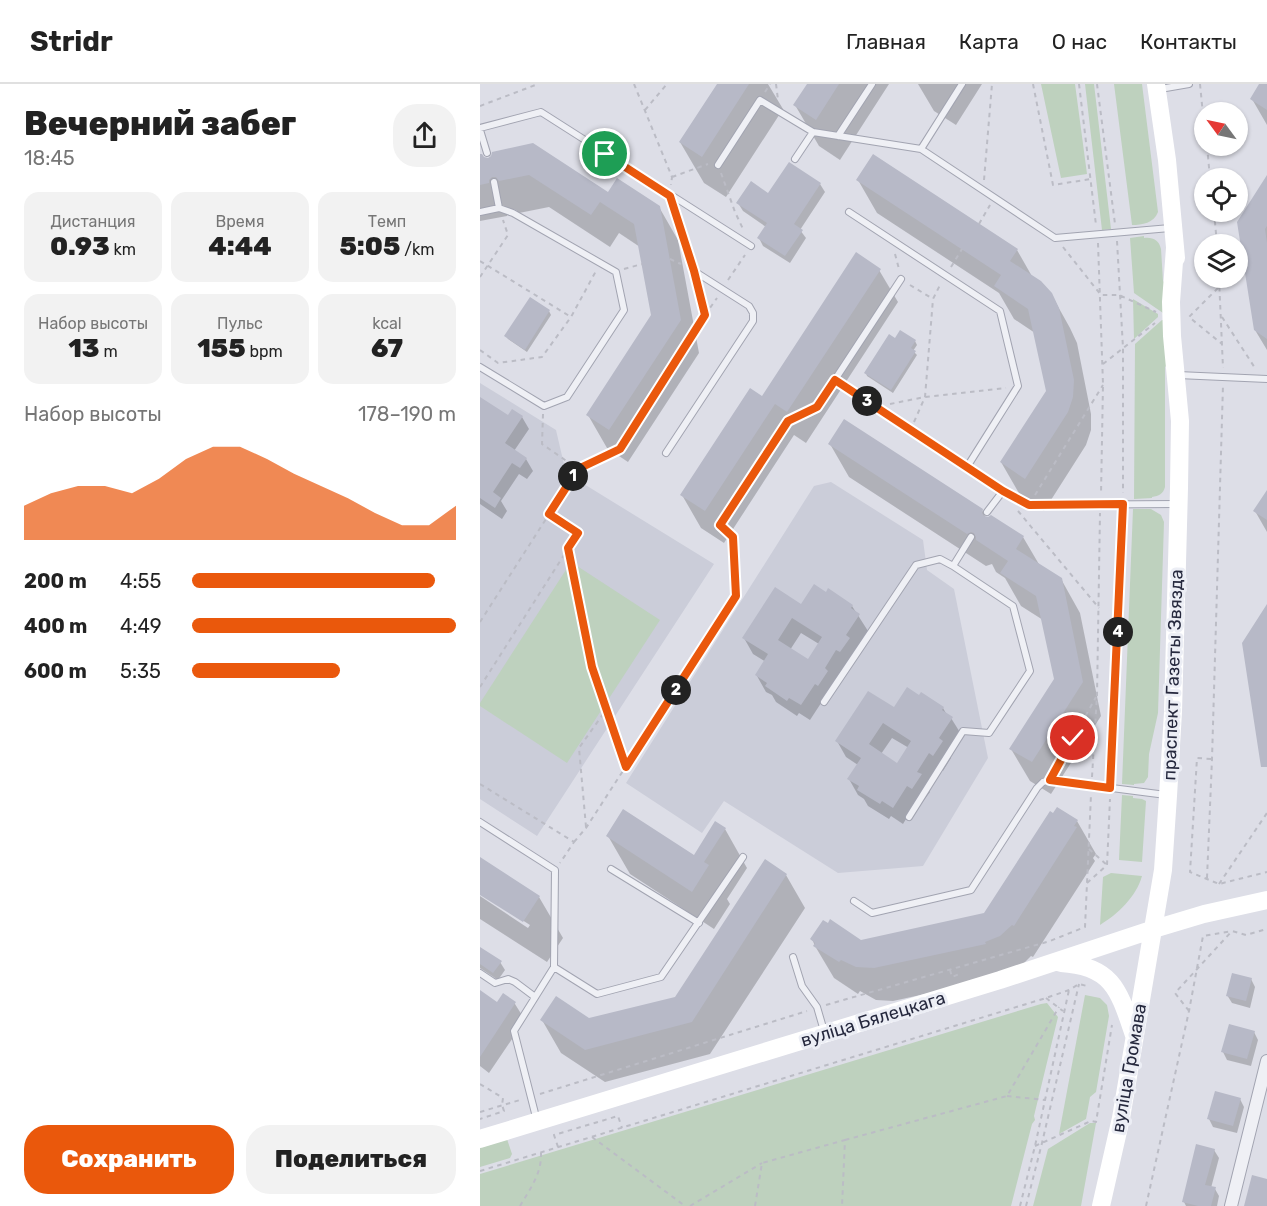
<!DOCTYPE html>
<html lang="ru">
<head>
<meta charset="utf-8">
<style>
	:root { --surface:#fff; --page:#f2f2f2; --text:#222; --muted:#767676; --line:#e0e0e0; --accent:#ea580c }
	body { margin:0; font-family:Rubik,sans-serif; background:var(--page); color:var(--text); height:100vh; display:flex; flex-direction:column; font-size:22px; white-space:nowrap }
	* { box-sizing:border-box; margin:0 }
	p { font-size:20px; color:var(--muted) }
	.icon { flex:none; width:33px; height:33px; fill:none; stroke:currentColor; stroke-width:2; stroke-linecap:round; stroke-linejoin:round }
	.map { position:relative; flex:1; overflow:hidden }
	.panel { display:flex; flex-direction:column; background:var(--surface); width:480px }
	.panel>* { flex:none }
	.needle { width:39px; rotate:303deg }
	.controls { position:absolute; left:714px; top:18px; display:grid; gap:12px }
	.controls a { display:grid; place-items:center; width:54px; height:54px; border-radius:50%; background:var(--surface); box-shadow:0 2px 4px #0004; font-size:30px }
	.pin { position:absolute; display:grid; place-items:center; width:51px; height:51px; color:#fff; margin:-26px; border:3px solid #fff; border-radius:50%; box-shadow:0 2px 6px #0007 }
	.km { position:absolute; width:30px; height:30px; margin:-15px; border-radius:50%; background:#222; color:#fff; font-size:16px; line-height:30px; text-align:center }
	.round { display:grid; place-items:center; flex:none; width:63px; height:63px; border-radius:24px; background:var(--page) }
	.overview { display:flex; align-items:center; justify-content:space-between; height:102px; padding:0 24px }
	h1 { font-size:33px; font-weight:800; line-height:45px }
	.stats { display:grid; grid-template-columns:repeat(3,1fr); gap:9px; height:102px; padding:6px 24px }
	.stats div { display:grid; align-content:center; border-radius:15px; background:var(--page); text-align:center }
	.stats b { font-size:26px; font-weight:800 }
	.stats small { font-size:16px; font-weight:400 }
	.stats p { font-size:16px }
	.chart { height:168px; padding:12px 24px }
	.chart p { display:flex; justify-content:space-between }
	.chart svg { width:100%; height:108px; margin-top:6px; fill:var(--accent); opacity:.7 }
	.primary-button { display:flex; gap:12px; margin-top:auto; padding:12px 24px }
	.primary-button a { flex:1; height:69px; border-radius:24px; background:var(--accent); color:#fff; font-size:24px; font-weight:800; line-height:69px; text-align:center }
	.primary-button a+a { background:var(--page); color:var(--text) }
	ul { padding:0 24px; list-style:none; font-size:20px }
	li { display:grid; grid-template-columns:96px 72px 1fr; align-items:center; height:45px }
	li i { height:15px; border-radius:8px; background:var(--accent) }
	header { display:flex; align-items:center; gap:36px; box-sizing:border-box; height:84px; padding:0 30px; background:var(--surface); border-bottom:2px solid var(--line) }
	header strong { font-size:28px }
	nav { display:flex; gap:33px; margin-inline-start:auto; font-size:21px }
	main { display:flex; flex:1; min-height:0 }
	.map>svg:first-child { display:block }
	.built { fill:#cbcdd9 }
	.green { fill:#bed1be }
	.shadow { fill:#0003; fill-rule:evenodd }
	.building { fill:#b7b9c7; fill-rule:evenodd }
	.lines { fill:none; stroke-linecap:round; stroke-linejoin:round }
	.lane-casing { stroke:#a2a4b1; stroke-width:8 }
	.street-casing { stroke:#a2a4b1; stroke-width:14 }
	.path { stroke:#bbbcc5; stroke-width:2; stroke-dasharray:4.5 4.5; stroke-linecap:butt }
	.lane { stroke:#eff0f5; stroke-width:6 }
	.street { stroke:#eff0f5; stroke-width:12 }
	.secondary { stroke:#fff; stroke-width:18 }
	.route-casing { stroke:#fff; stroke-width:12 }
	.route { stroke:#ea580c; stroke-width:8 }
	.labels { text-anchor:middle; stroke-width:6; stroke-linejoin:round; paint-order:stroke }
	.street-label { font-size:18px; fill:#26293e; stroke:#eceef5 }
</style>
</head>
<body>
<header>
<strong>Stridr</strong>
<nav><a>Главная</a><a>Карта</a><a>О нас</a><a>Контакты</a></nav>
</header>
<main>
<section class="panel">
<div class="overview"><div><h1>Вечерний забег</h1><p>18:45</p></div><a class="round"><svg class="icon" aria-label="share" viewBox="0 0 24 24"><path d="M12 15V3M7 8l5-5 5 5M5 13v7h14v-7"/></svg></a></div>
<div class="stats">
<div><p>Дистанция</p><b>0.93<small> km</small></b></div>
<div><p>Время</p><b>4:44</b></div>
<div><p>Темп</p><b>5:05<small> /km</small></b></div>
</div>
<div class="stats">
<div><p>Набор высоты</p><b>13<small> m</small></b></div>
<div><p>Пульс</p><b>155<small> bpm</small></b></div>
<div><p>kcal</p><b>67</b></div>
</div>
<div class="chart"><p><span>Набор высоты</span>178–190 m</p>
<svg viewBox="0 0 160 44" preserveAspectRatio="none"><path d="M0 44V30L10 25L20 22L30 22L40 25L50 19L60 11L70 6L80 6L90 11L100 17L110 22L120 27L130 33L140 38L150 38L160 30V44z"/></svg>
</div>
<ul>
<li><b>200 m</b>4:55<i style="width:92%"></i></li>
<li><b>400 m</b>4:49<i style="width:100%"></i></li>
<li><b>600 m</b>5:35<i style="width:56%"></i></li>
</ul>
<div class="primary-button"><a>Сохранить</a><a>Поделиться</a></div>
</section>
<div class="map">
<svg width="787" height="1122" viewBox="0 0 787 1122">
	<rect width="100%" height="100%" fill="#dddee7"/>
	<path class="built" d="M0,299L76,346L86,389L234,480L57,752L0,715Z
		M351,398L443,456L447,486L474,505L508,674L443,782L358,789L244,717L222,749L146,699L334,402Z"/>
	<path class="green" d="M561,0H595L607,90L581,94Z
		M605,0H614L631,145L622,146Z
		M634,0H662L678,128C674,139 662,141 652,141Z
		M664,152V154C673,153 679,156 681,165L683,197L685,199L683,229L654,209L650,154Z
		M653,215L678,230V233L654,255Z
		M682,236H684L688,280L685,283V403C683,410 679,412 672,413V414L654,415L655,260Z
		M653,425H671L681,431L684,438L678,629L669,670L668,693L664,699L654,700V701L642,700Z
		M91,478L180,536L87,679L0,622V619Z
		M642,711L653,712V714L662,715L666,717L662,778L639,776Z
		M631,789L662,792C656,813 638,830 620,841L623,793Z
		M605,911L620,914L627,921L629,932L616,1008L610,1013L606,1035L579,1050Z
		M567,919L578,933L554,1032L555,1036L552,1040L531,1122H0V1090L561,920Z
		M610,1039H616L601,1122H553L568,1065Z
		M27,1055L32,1070L30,1074L0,1083V1064Z"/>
	<path class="shadow" d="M238,0H288L303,25L246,113L224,99L200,58Z
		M328,0H409L360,76L339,62L315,21Z
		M438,0H502L476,41L454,27Z
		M781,0H787V41L772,15Z
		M0,72L3,74L179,123L198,156L219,269L148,378L127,364L108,331L173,231L160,163L139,149L130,163L69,123L39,129L36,126L31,125L27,129V132L0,137Z
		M787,94V266L775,246Z
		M378,96L537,166L553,194L571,210L590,244L597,259L611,330V346L606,361L564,427L540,411L521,378L567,308L555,249L534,235L519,209L397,129Z
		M340,100L345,108L320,146L326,154L310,179L283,162L279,154L286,143L263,127L258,119Z
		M399,186L418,218L326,359L314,351L244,459L221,444L202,411L283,315Z
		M69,227L71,231L47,268L28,255L26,252Z
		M416,256L435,257L437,261L433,267L437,271L413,309L387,292L386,289Z
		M0,314L29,333H42L49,345L34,367L46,375L53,387L47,395L39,390L21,417L27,427L22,435L0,420Z
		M350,360L502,426L506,434L543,453L560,482L581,495L600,529L621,632L571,710L550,697L531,665L576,595L563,536L541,522L525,494L516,488L512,480L506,482L369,393Z
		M787,409V448L775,427Z
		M347,510L372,522L388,547L330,636L319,629L317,632L296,618L292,611L286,608L277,592L286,578L273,570L264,554ZM321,549L339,560L328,577L310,566Z
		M463,624L467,631L471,634L481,650L468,669L471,674L463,687L458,684L447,702L450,708L441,720L437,717L423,740L411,732L409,735L388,722L384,715L378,711L369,695L378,681L366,673L357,657L414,626ZM412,654L429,664L418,681L401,670Z
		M597,737L616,770L613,774L615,777L553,873L551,872L538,885L523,893L413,917L396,916L380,907L378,910L354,894L335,862L332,855L381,857L505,831Z
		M236,739L245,745L267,784L247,815L250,820L234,845L150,790L128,752L214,773Z
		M0,775L59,813L83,854L67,878L0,835V812L48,844L50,841L0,809Z
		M285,778L306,791L325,824L230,970L125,998L81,969L62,936L109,935L196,915Z
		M0,864L20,878L25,886L18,896L0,884Z
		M771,895L775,903L770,924L752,919L747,911Z
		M0,908L17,920L23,911L35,920L45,936L9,989L0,982Z
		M774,948L778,956L771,982L747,976L743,968Z
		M760,1015L764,1023L757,1049L733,1043L729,1035Z
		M734,1066L739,1074L731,1104L735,1105L739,1112L737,1122H706L704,1118Z"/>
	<path class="building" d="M237,0H269L222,73L199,58Z
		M327,0H359L336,36L313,21Z
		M779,0H787V26L770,15Z
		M53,59L128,108L137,94L180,122L201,236L129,346L106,331L171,231L154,140L120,118L111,131L49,91L19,97L16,93H12L9,96V99L0,101V70H2L4,73L8,74L11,72L12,68Z
		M393,70L538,165L530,177L561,197L572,209L579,224L594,296L593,313L588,328L545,395L520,378L566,307L548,225L514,202L521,191L376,96Z
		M309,78L341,99L314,140L323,146L305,172L277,154L287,139L256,119L271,97L288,109Z
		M787,91V142L785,145L787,159V255L774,246L757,138Z
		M376,168L401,185L307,328L295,320L225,427L200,411L270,304L282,312Z
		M50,213L70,226L45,266L24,252Z
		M420,246L436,256L431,264L436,267L411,306L384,289L409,250L415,254Z
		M0,313L28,331L32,325L43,332L25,359L47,374L40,384L32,379L13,408L21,414L15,424L0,414Z
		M364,335L503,425L502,429L504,432L508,433L511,431L544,452L536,465L582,494L603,598L552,678L529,665L574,595L556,512L520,489L528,477L496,456V453L494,449L491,448L487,450L348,360Z
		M787,406V436L773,427Z
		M334,500L346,508L348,504L373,521L371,524L380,530L366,551L370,554L360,568L356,566L345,584L348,587L338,602L335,600L321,621L309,614L307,617L285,602L287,599L275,591L288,570L262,554L295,503L321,520ZM312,534L342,553L328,575L298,556Z
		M787,520V683H781L762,559Z
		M427,603L439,611L441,608L464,623L462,626L473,633L459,654L463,657L453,672L449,669L437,688L442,690L432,705L427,702L413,724L402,717L400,720L377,706L379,702L367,695L381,674L355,657L388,607L414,623ZM403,639L431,657L417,679L389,660Z
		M577,723L598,736L594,742L597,743L534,842L532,841L520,852L505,858L506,860L394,884L376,883L361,876L359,878L333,862L335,859L330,855L343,836L348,839L350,835L381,856L504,829L570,727L573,729Z
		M143,725L214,771L235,737L246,744L224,778L229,781L212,808L126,752Z
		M0,773L60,812L43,838L0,811Z
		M285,775L307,790L212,938L105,966L60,936L76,912L109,934L195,913Z
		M0,863L22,877L13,889L0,880Z
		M752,889L772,894L766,917L746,912Z
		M0,906L17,918L23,909L36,918L0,973Z
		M749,940L775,947L767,975L741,968Z
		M735,1007L761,1014L753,1042L727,1035Z
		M716,1060L735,1065L725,1101L736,1103L731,1122H718L702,1118Z
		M772,1091L787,1095V1122H764Z"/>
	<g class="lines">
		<defs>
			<path id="lane" d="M680,5L709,0
				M0,44L61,28L271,162
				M0,46L7,69
				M358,52L392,0
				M441,65L482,0
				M315,75L333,48
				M238,81L280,16L333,48L441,65L575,154L690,144
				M14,98L19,124
				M0,128L19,124L33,129L136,188L144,226L87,313L64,322L0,283
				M369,128L520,227L538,302L487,383
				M698,291L787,295
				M355,296L523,407L549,421L695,420
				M186,369L273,237V229L269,222L214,187L190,112
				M507,428L523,407
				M240,441L308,337L337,323L421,195
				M344,618L436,481L460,475L473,482L491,453
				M429,733L483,647L509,649L550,587L533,522L473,482
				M0,738L75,786L74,883
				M131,785L219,839
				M374,817L392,829L491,806L557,704L563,698L570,696L686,711
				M313,873L322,902L337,923L344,947
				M0,889L15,899L28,895L35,898L55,913
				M57,1037L34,947L74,883L117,910L181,893L263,773"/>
			<path id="street" d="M751,1122L787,977"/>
		</defs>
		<use href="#lane" class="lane-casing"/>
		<use href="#street" class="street-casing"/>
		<path class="path" d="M154,0L192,93L191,101
			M296,0L298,16
			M553,0L573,101L611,95
			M599,0L616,141
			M617,0L635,140
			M720,0L724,41
			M285,8L290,0
			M0,22L58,0
			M165,26L187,0
			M727,62L730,94
			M241,89L255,128L263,145
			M192,93L228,80
			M504,96L512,0
			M734,128L737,160
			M499,140L510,121
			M637,157L643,264V409
			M618,159L623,300L621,411
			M583,163L621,211H639L676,228
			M415,170L419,185
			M190,175L201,180
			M0,177L91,233
			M471,183L482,165
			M144,185L162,180
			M0,193L28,151L23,136
			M739,194L743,284
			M248,196L265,171
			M430,201L453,215
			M738,204L709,233L742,260
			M225,231L237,214
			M742,233L775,284
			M0,266L18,279L62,273L91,233L116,187
			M623,280L675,239
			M410,320L445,313L526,304
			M63,330L62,360L98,385L140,365L225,231L218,202
			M434,338L445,313L453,215L460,201
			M555,411L623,301
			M538,427L619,524
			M88,464L112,583L146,683
			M0,538L98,385
			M0,603L98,449L69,430
			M731,675L717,674L710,788L739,800L787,788
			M575,687L616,613
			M612,693L617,611L620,429
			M631,694L643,430
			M0,700L94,758L80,779
			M106,743L99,664L126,626
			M94,758L106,744L256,512L253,453L247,447
			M609,765L627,781
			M727,794L732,675L743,301
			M607,799L627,781L630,715
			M739,800L787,729
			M470,886L472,893L482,889
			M566,914L583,927
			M346,921L570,857L605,843L611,711
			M709,927L695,909L752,847L766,851L787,845
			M0,1000L23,1014L22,1021L24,1027L0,1035
			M60,1010L327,927
			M527,1012L565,1016
			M0,1028L40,1016
			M112,1053L205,1122
			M365,1056L527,1012L579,923
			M555,1062L611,1037L616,1038L632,941
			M78,1063L74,1051L138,1032L142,1044
			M0,1087L566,914L589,906L599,900L607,902
			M40,1122C50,1105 62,1089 61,1069
			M210,1122L282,1079
			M275,1122L282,1079L365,1056L362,1122
			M540,1122L555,1062L589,906
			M546,1122L562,1059L599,900
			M666,1122L709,927L723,852L752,847"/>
		<use href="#lane" class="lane"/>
		<use href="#street" class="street"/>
		<path class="secondary" d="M676,0L687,76L696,174
			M581,879C633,882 639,907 654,951
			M0,1055L520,896L674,845L724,830L787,816
			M621,1122L641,1034L683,786L688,712L693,628L699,404L700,337L692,252L691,218L695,164"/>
	</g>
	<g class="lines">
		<defs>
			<path id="route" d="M125,70L190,112L214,187L225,231L140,365L98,385L69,430L98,449L88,464L112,583L146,683L256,512L253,453L240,441L308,337L337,323L355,296L523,407L549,421L643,420L630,704L570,696L593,654"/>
		</defs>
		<use href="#route" class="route-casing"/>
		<use href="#route" class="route"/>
	</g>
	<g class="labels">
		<g class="street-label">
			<text transform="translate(693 591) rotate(-88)" y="6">праспект Газеты Звязда</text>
			<text transform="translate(393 935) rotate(-17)" y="6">вуліца Бялецкага</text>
			<text transform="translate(649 984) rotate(-80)" y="6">вуліца Громава</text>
		</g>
	</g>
</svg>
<div class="controls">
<a><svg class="needle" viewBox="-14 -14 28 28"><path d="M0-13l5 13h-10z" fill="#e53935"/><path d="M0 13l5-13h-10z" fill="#767676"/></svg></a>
<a><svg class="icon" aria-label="locate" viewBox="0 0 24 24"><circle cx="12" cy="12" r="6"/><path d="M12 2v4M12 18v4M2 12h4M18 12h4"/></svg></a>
<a><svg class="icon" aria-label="layers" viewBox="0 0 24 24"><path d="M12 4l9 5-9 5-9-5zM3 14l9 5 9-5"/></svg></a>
</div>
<div class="pin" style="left:125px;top:70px;background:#1e9e55"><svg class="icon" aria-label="arrive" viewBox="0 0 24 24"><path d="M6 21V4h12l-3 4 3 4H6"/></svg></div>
<div class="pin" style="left:593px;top:654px;background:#d93025"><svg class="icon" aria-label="check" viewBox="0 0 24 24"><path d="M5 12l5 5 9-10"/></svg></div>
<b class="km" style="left:93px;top:392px">1</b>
<b class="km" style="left:196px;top:606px">2</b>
<b class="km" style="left:387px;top:317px">3</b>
<b class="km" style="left:638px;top:548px">4</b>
</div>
</main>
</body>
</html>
